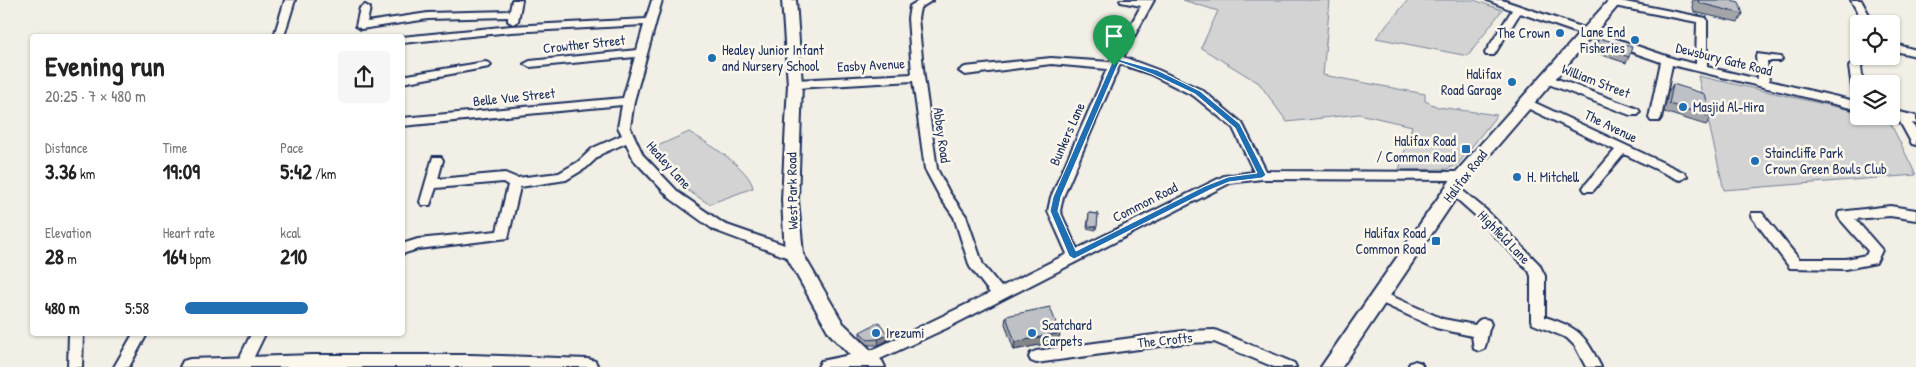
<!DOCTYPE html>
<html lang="en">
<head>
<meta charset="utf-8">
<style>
	:root { --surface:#fff; --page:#f6f6f6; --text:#222; --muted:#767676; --accent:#1f6fb2 }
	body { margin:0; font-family:"Patrick Hand",sans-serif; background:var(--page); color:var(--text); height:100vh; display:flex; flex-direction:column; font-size:19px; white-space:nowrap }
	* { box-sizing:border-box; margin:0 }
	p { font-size:16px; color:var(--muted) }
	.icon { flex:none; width:28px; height:28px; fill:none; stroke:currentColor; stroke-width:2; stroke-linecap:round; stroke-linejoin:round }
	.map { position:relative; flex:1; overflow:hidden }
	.sheet { position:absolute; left:30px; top:34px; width:375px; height:302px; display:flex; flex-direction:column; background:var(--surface); border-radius:5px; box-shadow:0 1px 4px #0004 }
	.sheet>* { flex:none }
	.controls { position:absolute; left:1850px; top:15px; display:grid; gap:10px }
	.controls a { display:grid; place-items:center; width:50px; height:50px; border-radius:5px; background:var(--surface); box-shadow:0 1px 4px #0004; font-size:25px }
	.pin { position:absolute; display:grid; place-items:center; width:42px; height:42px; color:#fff; margin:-51px -21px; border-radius:50% 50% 50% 0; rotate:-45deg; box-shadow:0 0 5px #0007 }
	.pin .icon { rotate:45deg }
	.round { display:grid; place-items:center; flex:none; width:52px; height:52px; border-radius:5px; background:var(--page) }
	.head { display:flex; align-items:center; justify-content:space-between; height:85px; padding:0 15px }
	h1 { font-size:28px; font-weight:800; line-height:38px }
	.figures { display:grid; grid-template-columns:repeat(3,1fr); gap:8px; height:85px; padding:5px 15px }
	.figures div { display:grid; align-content:center }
	.figures b { font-size:21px; font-weight:800 }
	.figures small { font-size:14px; font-weight:400 }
	.figures p { font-size:14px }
	ul { padding:0 15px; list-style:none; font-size:16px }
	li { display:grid; grid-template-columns:80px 60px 1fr; align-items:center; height:38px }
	li i { height:12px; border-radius:6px; background:var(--accent) }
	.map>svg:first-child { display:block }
	.green { fill:#d2d3d2; stroke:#768198 }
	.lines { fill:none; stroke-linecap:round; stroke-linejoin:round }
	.minor-casing { stroke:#1b2f5e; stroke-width:4 }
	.major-casing { stroke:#1b2f5e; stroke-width:4 }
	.minor { fill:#fbf7ec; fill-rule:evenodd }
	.major { fill:#fbf7ec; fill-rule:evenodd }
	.wall { fill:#a3a5a9; stroke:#1b2f5e }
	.shaded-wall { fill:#848689; stroke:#1b2f5e }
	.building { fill:#bdc0c4; stroke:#1b2f5e }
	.route { fill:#1f6fb2; stroke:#fff; fill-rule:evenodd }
	.poi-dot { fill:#1f6fb2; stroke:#fbf7ec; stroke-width:2 }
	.labels { text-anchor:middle; stroke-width:5; stroke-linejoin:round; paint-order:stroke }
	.poi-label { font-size:14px; fill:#1b2f5e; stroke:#fbf7ec; text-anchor:start }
	.street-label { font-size:14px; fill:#1b2f5e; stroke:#fbf7ec }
</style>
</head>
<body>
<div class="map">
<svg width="1916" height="367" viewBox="0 0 1916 367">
	<rect width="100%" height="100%" fill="#f2efe6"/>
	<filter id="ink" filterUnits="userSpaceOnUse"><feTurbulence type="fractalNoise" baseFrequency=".02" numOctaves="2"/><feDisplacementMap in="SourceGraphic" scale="10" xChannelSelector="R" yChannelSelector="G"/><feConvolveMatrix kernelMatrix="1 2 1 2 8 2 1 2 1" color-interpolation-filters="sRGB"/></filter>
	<g filter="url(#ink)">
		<path class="green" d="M1183,0H1330L1323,75L1425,94V101L1438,107L1497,115L1457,165L1447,169L1399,170L1412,126L1359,114L1287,122L1259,83L1201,48L1218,11Z
			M1408,0H1474L1502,10L1468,56L1376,38Z
			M1698,76L1859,112V116H1880L1890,122L1916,175L1724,190Z
			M689,132C706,142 750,168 753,188L709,204L684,188L653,148Z"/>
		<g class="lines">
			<defs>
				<path id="minor" d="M285,0H295L284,36H274Z
					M512,0H522L518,21L513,24L508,21V17L428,19L361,29L356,26L360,8L365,5L370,8L367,22L428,13L510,11Z
					M652,0H662L634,101L630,127L643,155L679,193L724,224L799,250L801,254L799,258H789L714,230L671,199L634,160L626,143L601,154L586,168L566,180L520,187L508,238L418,249L402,254V244L418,239L497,231L508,185L503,182L436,188L430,205H422L420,202L433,157H441L443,160L438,179L505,173L517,178L559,173L578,162L593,148L622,135L618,127L622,105L402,126V118L623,98L635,57L530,67L524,64L530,61L637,50L644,25L511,32L402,43V37L511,26L646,19Z
					M920,0H933L920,8L918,18L924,77L937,169L949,192L966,216L983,265L1001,287L1067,254L1048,211L1051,197L1107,69L1051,64L965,75L959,71L965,67L1051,58L1110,62L1141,6L1121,2L1120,0H1154L1123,57L1158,70L1202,90L1242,123L1266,171L1462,172L1468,176L1462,180L1262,179L1230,183L947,328L867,365L862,363L860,359L862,355L990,293L970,267L954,217L940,197L925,169L913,81L795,88L789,84L795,80L912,74L908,18L910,6ZM1120,64L1150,74L1194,96L1233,128L1254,172L1224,176L1077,249L1060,211L1063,197Z
					M1487,0H1502L1675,59L1696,64L1697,22L1614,6L1609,3L1615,0L1706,18L1707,20V67L1758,79L1756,56L1757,54L1780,57L1782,59L1780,61H1767L1769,81L1859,102V110L1672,65L1661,118L1659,121H1651L1649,118L1661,62L1520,13L1494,55H1486L1485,53L1512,10Z
					M1851,0H1861L1874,24H1864Z
					M1891,43L1916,50V56L1891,50Z
					M1859,53V56H1866L1861,67L1863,84H1859V98L1853,94L1849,67Z
					M485,62L489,63L491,65L489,67L402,83V76Z
					M1547,75L1638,109L1640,112L1638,115H1630L1543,82L1541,79L1543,76Z
					M1527,99L1685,173L1687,176L1681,180L1677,179L1624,154L1593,191H1585L1583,188L1585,185L1615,150L1523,106L1521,103Z
					M1891,110L1916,116V124L1912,123L1916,130V145L1912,144L1899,120L1887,117L1891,116Z
					M1453,185L1457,186L1486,210L1539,264L1545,276V317C1580,328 1585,335 1601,367H1586L1575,346L1567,338L1533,324L1531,320V276L1529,271L1476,216L1449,192L1447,189L1449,186Z
					M1890,206L1916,210V220L1890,216L1855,219L1882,250L1876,263L1846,269L1790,268L1751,216L1752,213H1762L1799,259H1846L1866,255L1868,251L1839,218L1838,215L1839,212Z
					M1380,291L1443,319L1475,325C1479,319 1482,318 1489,320L1491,324C1486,335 1488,341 1484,349L1479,351L1474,349L1472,336L1436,328L1375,300L1373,296L1375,292Z
					M1215,330L1294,363L1296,367H1274L1214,342L1183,343L1036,363L1031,361L1029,357L1031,353L1036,351L1183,331Z
					M69,334H83L82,367H68Z
					M133,334H147L129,367H114Z
					M251,334H265L249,367H237L236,365Z
					M1415,361L1421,363L1423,367H1408L1410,363Z"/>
				<path id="major" d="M782,0H796L802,84L798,200L803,254L843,323L882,361L885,367H818L821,361L850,355L829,333L785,254L782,200L788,84Z
					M1609,0H1623L1468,180L1342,367H1321L1456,172Z
					M313,355H471L588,359L595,361L598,367H180L183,361L190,359Z"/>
			</defs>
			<use href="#minor" class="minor-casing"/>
			<use href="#major" class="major-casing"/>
			<use href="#minor" class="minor"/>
			<use href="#major" class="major"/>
		</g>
		<path class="wall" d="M1693,0H1731L1743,14L1738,22L1694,12L1692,2Z
			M1599,38L1629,57L1626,63L1593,52Z
			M1673,84L1712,117L1706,125L1664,112L1668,92Z
			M1089,213L1098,214L1096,230L1087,228Z
			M1006,316L1059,341L1014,350L1005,324Z
			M860,332L888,340L879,345H869L860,337Z"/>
		<path class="shaded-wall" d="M1060,333L1059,341L1014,350L1015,342Z
			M888,335V340L879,345L878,339Z"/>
		<path class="building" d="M1698,0H1731L1739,2L1743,14L1699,3Z
			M1599,38L1632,47L1629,57L1596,46Z
			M1673,84L1705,94L1712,117L1669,104Z
			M1089,213L1098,214L1097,227L1088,226Z
			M1050,307L1060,333L1015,342L1006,316Z
			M879,322L888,335L878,339L868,340L860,332Z"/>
	</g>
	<path class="route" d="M1114,58L1157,70L1200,91L1240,124L1266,175L1262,178L1229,182L1210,190L1074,259L1069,256L1050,211L1053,197ZM1119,62L1152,74L1195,94L1235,128L1257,173L1228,177L1205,186L1076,251L1058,211L1061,197Z"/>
	<g class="poi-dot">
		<circle cx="1560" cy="33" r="5"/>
		<circle cx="1635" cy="40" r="5"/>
		<circle cx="712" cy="58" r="5"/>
		<circle cx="1512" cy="82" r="5"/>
		<circle cx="1683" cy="107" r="5"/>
		<rect x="1461" y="144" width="10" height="10" rx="2.5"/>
		<circle cx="1755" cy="161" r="5"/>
		<circle cx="1517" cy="177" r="5"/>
		<rect x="1431" y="236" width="10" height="10" rx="2.5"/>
		<circle cx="876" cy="333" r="5"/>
		<circle cx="1032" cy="333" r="5"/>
	</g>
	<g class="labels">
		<g class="poi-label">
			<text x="1625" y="37" text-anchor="end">Lane End<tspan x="1625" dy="16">Fisheries</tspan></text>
			<text x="1550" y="38" text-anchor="end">The Crown</text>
			<text x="722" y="55">Healey Junior Infant<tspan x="722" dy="16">and Nursery School</tspan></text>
			<text x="1502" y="79" text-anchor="end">Halifax<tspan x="1502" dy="16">Road Garage</tspan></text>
			<text x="1693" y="112">Masjid Al-Hira</text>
			<text x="1456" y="146" text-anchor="end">Halifax Road<tspan x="1456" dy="16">/ Common Road</tspan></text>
			<text x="1765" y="158">Staincliffe Park<tspan x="1765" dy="16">Crown Green Bowls Club</tspan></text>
			<text x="1527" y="182">H. Mitchell</text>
			<text x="1426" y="238" text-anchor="end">Halifax Road<tspan x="1426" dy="16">Common Road</tspan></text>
			<text x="1042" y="330">Scatchard<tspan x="1042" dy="16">Carpets</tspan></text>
			<text x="886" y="338">Irezumi</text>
		</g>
		<g class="street-label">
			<text transform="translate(584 44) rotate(-6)" y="5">Crowther Street</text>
			<text transform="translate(1724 59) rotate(14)" y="5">Dewsbury Gate Road</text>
			<text transform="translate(871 65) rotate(-3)" y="5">Easby Avenue</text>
			<text transform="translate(1596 81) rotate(21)" y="5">William Street</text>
			<text transform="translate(514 97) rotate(-6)" y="5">Belle Vue Street</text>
			<text transform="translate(1611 126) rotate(26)" y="5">The Avenue</text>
			<text transform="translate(1067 134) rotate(-66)" y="5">Bunkers Lane</text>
			<text transform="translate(942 135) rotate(82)" y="5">Abbey Road</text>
			<text transform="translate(669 165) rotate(48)" y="5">Healey Lane</text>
			<text transform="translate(1465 176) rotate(-52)" y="5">Halifax Road</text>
			<text transform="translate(792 191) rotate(-91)" y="5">West Park Road</text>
			<text transform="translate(1145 202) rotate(-27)" y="5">Common Road</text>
			<text transform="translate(1504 237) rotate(46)" y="5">Highfield Lane</text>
			<text transform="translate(1165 340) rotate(-6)" y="5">The Crofts</text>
		</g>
	</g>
</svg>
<div class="controls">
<a><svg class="icon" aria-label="locate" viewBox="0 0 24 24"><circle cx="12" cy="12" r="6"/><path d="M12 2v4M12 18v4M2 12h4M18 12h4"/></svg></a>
<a><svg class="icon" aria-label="layers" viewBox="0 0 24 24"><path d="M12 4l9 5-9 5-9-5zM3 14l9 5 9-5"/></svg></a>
</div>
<div class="pin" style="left:1114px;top:66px;background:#1e9e55"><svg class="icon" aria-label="arrive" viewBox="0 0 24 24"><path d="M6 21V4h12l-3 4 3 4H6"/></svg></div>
<section class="sheet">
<div class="head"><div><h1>Evening run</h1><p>20:25 · 7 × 480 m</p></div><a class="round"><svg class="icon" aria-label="share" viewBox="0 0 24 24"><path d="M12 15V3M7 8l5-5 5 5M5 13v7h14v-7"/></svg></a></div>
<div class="figures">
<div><p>Distance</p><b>3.36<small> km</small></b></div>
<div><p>Time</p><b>19:09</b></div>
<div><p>Pace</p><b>5:42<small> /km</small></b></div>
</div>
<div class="figures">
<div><p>Elevation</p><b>28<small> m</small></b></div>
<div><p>Heart rate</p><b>164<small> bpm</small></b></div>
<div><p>kcal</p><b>210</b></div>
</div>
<ul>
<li><b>480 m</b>5:58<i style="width:60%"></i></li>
</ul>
</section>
</div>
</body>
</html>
